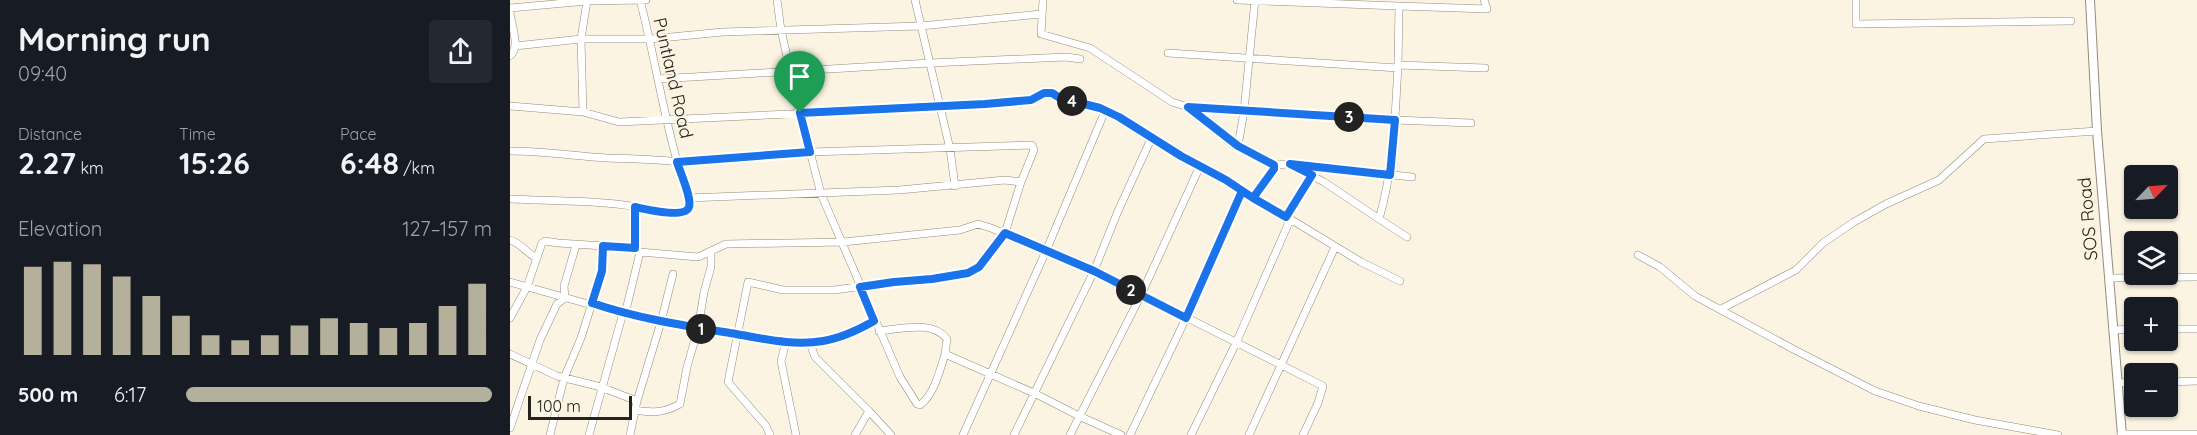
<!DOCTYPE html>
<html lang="en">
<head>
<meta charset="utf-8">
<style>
	:root { --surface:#171b24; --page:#242831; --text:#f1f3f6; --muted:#9ea1a6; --accent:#b4b09b }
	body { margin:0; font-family:Quicksand,sans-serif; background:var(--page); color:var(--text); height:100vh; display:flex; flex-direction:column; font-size:22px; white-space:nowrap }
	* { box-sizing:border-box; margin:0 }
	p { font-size:20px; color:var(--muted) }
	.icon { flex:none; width:33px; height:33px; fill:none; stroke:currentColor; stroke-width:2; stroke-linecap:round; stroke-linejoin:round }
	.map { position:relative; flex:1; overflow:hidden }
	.drawer { display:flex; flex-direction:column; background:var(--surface); width:510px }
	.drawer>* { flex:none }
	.needle { width:39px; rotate:65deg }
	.controls { position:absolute; left:1614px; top:165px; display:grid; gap:12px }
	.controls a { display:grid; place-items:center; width:54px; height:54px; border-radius:6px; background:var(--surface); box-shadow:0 2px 4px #0004; font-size:30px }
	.scale { position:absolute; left:18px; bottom:15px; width:104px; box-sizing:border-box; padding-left:6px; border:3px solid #26231d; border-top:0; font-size:16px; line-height:21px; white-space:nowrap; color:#26231d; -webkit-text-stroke:4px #fcf4e2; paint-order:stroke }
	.pin { position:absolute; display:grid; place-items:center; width:51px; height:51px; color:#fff; margin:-62px -26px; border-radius:50% 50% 50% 0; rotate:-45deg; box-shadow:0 0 6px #0007 }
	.pin .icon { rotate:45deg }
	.km { position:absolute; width:30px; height:30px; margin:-15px; border-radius:50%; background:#222; color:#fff; font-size:16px; line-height:30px; text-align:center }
	.round { display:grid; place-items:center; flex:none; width:63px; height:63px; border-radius:6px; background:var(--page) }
	.headline { display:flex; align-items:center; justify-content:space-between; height:102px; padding:0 18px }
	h1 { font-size:33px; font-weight:700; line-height:45px }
	.figures { display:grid; grid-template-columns:repeat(3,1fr); gap:9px; height:102px; padding:6px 18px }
	.figures div { display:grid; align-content:center }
	.figures b { font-size:30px; font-weight:700 }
	.figures small { font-size:16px; font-weight:400 }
	.figures p { font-size:16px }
	.chart { height:168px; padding:12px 18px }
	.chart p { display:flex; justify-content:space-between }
	.chart svg { width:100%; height:108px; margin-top:6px; stroke:var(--accent); stroke-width:6 }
	ul { padding:0 18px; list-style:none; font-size:20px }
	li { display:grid; grid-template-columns:96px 72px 1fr; align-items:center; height:45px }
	li i { height:15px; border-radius:8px; background:var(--accent) }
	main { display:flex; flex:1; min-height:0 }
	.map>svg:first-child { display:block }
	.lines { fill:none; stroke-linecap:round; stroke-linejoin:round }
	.minor-casing { stroke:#938b7c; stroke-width:8 }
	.tertiary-casing { stroke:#938b7c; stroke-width:10 }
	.minor { stroke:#fff; stroke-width:7 }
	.tertiary { stroke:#fff; stroke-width:8 }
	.route-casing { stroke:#fff; stroke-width:12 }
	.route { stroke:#1a73e8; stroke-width:8 }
	.labels { text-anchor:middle; stroke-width:4.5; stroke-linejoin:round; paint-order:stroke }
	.street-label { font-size:18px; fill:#26231d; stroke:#fcf4e2 }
</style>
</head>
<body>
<main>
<section class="drawer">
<div class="headline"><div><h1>Morning run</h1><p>09:40</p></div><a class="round"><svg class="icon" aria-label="share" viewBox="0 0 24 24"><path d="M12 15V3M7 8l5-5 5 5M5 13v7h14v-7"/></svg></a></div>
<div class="figures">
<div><p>Distance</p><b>2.27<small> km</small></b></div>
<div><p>Time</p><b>15:26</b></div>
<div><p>Pace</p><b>6:48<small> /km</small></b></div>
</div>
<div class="chart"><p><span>Elevation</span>127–157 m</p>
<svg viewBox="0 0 160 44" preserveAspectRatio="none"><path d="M5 44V8M15 44V6M25 44V7M35 44V12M45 44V20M55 44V28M65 44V36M75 44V38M85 44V36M95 44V32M105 44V29M115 44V31M125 44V33M135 44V31M145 44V24M155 44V15"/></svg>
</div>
<ul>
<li><b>500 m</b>6:17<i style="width:100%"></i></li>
</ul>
</section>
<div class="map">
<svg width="1687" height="435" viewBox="0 0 1687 435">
	<rect width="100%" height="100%" fill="#fcf4e2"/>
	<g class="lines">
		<defs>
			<path id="minor" d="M267,0L271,30L290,113L311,194L390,377L407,404L410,405C424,395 430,370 435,354L526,394L569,416L611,435
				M405,0L440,149L445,186
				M533,0L531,34L580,48L662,102L678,107L885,120L961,123
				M727,0L889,6
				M745,0L734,111L728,146L763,165L780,164
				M974,0L977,9L889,6L888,65L975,68
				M1346,0V24L1561,21
				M0,8L77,1L136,0
				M0,12C1,25 11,47 0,56
				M5,46L71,39H140L213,32L411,26L531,14
				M658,53L888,68
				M888,65C885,117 884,168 869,219L897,237
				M148,79L420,63L556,57L570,59
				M0,106L73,112L109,122L430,107L521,100L534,93H542L550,98L590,108L609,117L671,156L716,180L851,262L890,281
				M678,107L728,146
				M73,112L71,39L77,1
				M0,151C33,151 65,156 97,158C121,159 144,159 167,162L300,152L522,145L524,150L511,182L495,233L469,267L458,274L422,279L384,282L324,290H273L238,282L218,382L256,426L260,435
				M178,198L389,190L495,180L511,182
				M743,198L764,169L763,165
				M0,199C42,201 86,200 128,207C138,209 171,217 178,210C183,203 169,170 167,161C152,108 144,53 130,0
				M125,207V248L130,252L188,257L216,244L333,242L450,230L468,224L481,228L584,271L813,386L808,403L793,435
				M776,217L802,175
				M869,219L814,182L780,164L902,177
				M0,240C11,243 16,253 27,258
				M1128,255L1150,267L1185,296L1283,349L1365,391L1409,406L1465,420L1548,435
				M163,274L151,322L249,338L296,343L314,341L341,334L364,321
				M1599,278L1687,277
				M0,282L107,312L151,322L127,401L120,435
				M1211,309L1286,270L1313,243L1344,222L1376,204L1429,180L1474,139L1587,131
				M0,318L17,287L32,243L35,241L48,243L125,248
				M1658,329H1687
				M1603,330L1624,329
				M369,331C390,329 423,320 437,339L435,354
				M276,342L271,361L286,435
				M300,343L305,357L359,411
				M0,354L47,376L91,387L127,401
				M1658,382L1687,381
				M1608,383L1624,382
				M124,410C142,413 154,413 170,404L177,367L188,329L194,292L201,267V251
				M0,428L30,340L47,304L55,298L54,286L66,245
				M1611,434H1687
				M40,435L54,378L71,338L92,271L93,247
				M79,435L113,313L117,306L130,252
				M345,435L359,411L381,435
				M453,435L536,251L595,111
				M504,435L584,271L608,211L642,137
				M560,435L631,295L690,166
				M620,435L676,318L732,191
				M681,435L726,343L780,220
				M739,435L825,247"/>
			<path id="tertiary" d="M1580,0L1587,131L1612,435"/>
		</defs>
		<use href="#minor" class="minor-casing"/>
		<use href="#tertiary" class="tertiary-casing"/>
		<use href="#minor" class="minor"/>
		<use href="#tertiary" class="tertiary"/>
	</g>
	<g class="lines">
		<defs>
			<path id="route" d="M290,113L300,152L167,162C170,172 182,198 179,207C175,219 135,209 125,207V248L93,246L92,271L82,303C129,319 177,326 226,334C255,339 284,346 313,341C332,338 348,330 364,321L350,287L384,282L422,279L458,273L469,267L495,233L584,271L676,318L732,191L743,198L764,169V165L728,146L678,107L885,120L880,175L780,164L802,175L776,217L743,198L716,180L671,156L609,117L590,108L550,98L542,93H534L521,100L475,104L290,113"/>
		</defs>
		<use href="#route" class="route-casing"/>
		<use href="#route" class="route"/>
	</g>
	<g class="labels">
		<g class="street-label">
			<text transform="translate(163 78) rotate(77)" y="6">Puntland Road</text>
			<text transform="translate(1578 219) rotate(-95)" y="6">SOS Road</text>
		</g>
	</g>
</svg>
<div class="controls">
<a><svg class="needle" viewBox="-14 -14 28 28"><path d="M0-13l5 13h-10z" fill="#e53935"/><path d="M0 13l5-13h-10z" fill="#9ea1a6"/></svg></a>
<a><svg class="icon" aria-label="layers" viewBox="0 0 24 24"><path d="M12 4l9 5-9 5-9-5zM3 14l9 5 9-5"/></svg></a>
<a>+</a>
<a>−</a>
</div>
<div class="scale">100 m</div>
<div class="pin" style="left:290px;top:113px;background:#1e9e55"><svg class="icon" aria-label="arrive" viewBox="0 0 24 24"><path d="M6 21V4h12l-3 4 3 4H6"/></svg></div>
<b class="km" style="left:191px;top:329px">1</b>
<b class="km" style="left:621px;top:290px">2</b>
<b class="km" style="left:839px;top:117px">3</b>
<b class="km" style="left:562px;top:101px">4</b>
</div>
</main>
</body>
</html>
